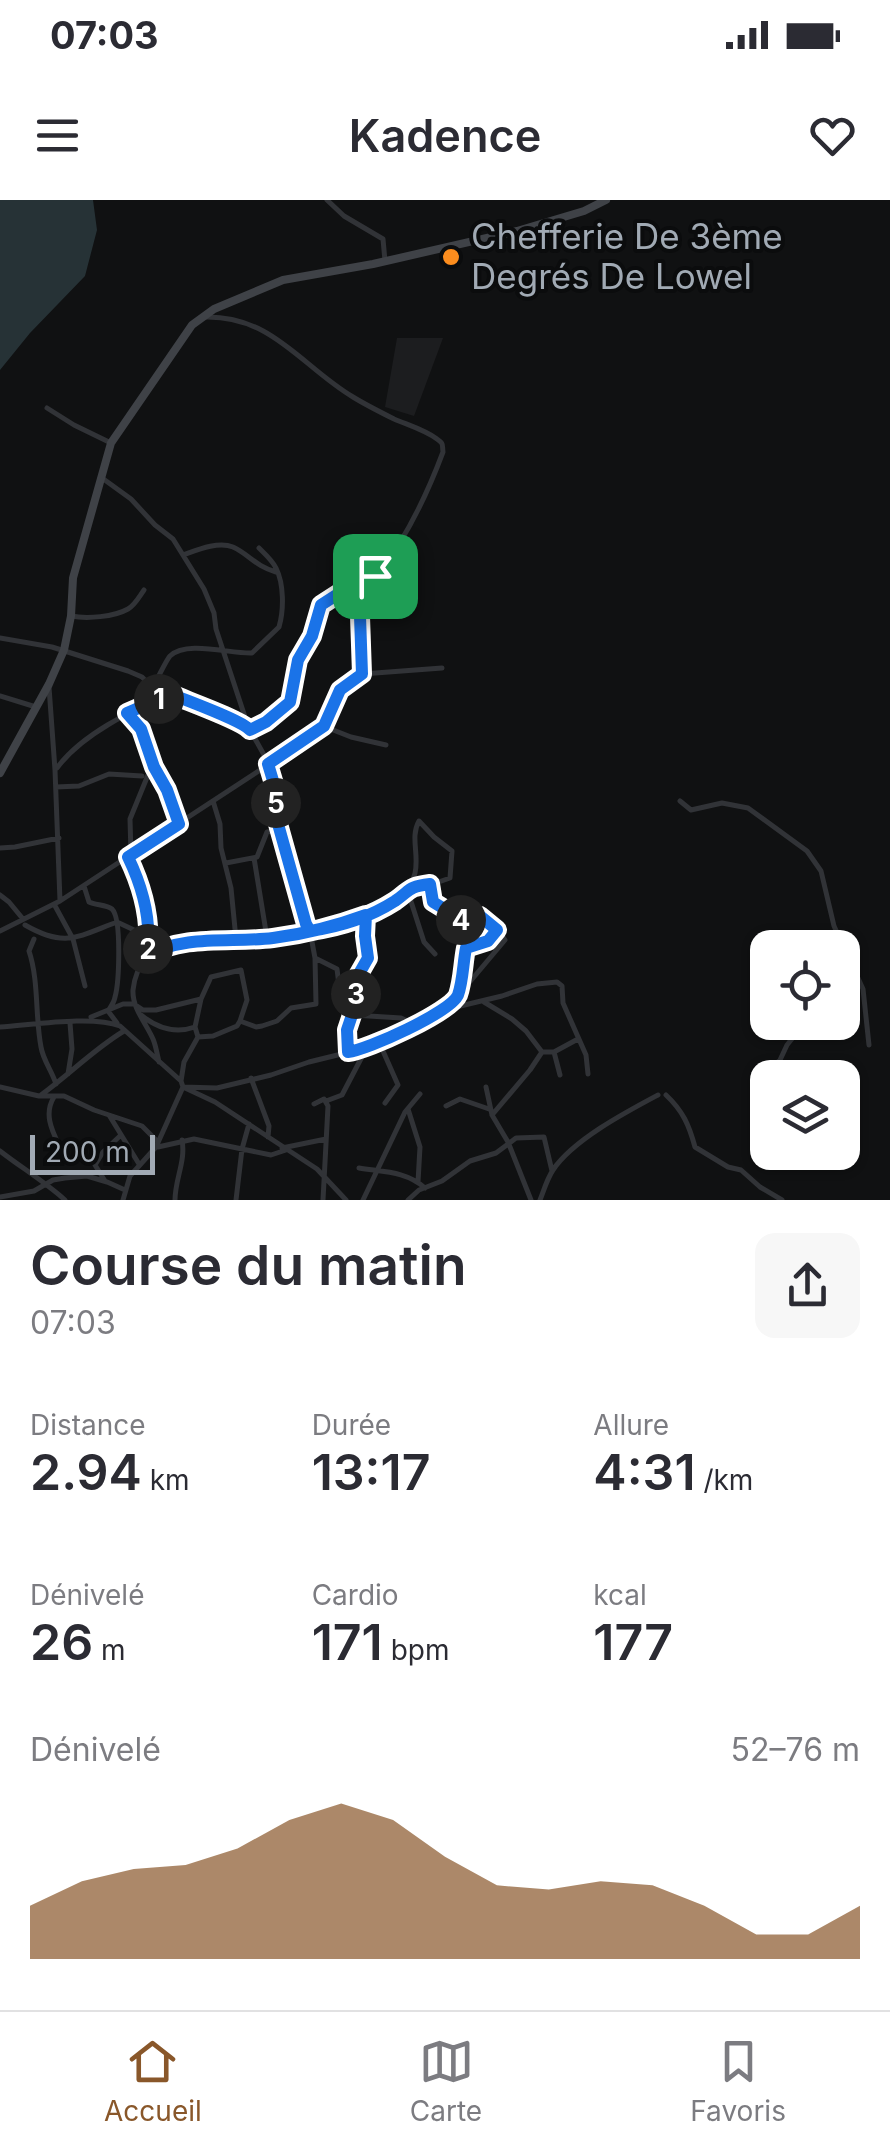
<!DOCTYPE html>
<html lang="fr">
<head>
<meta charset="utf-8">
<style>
	:root { --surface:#fff; --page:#f7f7f7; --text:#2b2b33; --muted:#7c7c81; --line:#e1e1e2; --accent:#89572a }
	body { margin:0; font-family:Inter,sans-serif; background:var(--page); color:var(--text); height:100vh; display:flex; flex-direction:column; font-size:38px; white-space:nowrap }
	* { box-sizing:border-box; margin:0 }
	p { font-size:32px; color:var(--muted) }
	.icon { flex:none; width:55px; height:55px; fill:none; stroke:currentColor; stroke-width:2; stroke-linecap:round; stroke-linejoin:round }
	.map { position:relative; height:1000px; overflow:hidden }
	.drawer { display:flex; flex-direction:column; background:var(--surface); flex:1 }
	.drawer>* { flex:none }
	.controls { position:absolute; left:750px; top:730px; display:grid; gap:20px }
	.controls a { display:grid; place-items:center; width:110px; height:110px; border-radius:20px; background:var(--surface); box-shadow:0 2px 8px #0004; font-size:50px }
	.scale { position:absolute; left:30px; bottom:25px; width:125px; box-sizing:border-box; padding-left:10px; border:5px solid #a1aab4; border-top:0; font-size:28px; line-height:35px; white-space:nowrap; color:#a1aab4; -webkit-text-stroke:8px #0b0c0d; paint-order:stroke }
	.pin { position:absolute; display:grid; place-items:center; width:85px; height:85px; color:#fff; margin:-42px; border-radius:20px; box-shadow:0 5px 15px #0006 }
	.km { position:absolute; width:50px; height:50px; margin:-25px; border-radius:50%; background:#222; color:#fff; font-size:28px; line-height:50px; text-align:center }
	.round { display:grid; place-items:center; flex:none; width:105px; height:105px; border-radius:20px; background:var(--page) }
	.overview { display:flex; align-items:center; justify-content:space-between; height:170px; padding:0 30px }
	h1 { font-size:55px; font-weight:600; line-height:75px }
	.stats { display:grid; grid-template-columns:repeat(3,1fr); gap:15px; height:170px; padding:10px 30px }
	.stats div { display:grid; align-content:center }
	.stats b { font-size:50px; font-weight:600 }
	.stats small { font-size:28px; font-weight:400 }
	.stats p { font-size:28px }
	.chart { height:280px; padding:20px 30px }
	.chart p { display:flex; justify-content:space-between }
	.chart svg { width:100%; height:180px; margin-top:10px; fill:var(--accent); opacity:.7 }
	.status { display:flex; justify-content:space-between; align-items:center; height:70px; padding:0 50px; background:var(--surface); direction:ltr }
	.status svg { height:28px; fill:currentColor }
	header { display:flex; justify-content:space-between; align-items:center; height:130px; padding:0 30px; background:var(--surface); font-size:45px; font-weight:600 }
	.tabs { display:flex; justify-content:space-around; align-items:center; height:140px; border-top:2px solid var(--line); background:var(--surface); font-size:28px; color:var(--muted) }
	.tabs a { display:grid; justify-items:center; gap:5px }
	.tabs .current { color:var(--accent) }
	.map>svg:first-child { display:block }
	.built { fill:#1c1d1f }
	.water { fill:#263236 }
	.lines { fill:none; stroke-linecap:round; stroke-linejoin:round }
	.street { stroke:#313337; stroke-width:5 }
	.secondary { stroke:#3f4247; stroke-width:8 }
	.route-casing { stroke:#fff; stroke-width:20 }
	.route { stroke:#1a73e8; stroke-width:12 }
	.poi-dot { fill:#fc8d1e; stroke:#0b0c0d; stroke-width:4 }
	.labels { text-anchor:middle; stroke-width:8; stroke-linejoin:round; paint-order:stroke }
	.poi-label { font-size:35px; fill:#a1aab4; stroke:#0b0c0d; text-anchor:start }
</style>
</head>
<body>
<div class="status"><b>07:03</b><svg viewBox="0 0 49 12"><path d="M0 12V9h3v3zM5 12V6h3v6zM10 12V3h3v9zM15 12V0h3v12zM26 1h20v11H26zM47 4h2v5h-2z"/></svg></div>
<header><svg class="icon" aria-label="menu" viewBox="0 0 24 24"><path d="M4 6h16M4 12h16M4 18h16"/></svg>Kadence<svg class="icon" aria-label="heart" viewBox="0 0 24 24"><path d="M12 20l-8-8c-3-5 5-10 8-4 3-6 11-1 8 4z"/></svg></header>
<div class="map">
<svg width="890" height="1000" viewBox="0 0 890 1000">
	<rect width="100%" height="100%" fill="#101112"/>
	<path class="built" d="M397,138H443L414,216L385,207Z"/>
	<path class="water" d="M0,0H93L97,30L85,76L30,133L0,170Z"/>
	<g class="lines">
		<path class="street" d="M327,0L344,16L383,39L385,61
			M47,208L74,225L111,243
			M102,278L131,299L155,325L173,339L204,389L214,413L216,429L247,523
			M183,355C197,350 218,341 233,347C250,355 255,366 276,372
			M71,416C87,419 114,417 128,409C135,405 139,397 144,390
			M0,438L52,447L128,471L142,477L149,484L150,490
			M362,474L442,468
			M49,487L55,570L60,701
			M150,493L171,494L248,526L269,564L278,624L298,700L310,731L315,758L337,769L339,785
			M150,493C154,486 166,460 170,456C187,440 230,454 252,453L279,427C284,410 284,384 276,368C272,360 265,354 259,348
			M0,496L36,507
			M128,514C145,533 146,550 156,572C165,590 172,604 179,623
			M323,526L351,537L386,545
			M250,530L267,521L291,502L298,460L312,437L321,405L329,398L359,382L375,376
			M57,568C82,534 131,511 168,495
			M56,587L79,586L109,574L142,576
			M213,601L220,624L221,648L231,688L236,739
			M680,601L691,610L722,603L748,608L807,651L821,671L834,726L863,789L869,845
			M0,648L15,647L59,638
			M131,655L130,619L148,575
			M128,657C143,687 152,722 147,756
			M254,658L267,738
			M226,663L257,657L267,632L280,630
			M430,685L433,702L464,721L480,716L497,729L505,740L447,809
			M84,686L89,702C95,705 107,705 112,709C122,719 119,783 115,797C114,803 111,806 108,811L117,823
			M407,689L424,742L435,754
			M0,695L9,702L23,719
			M54,704L73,739L85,786
			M25,725C65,748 77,737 117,722L149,737
			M0,731L60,701L312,536L323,526L340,490L362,474C366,448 358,423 366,397C373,376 388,362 399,344C417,315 431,284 443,252C442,244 444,244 437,239C425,230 408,225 394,219C380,212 366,205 353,197C301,166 272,115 204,117
			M34,739L29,751C39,781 35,816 41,847C43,860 52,871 56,884
			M457,797L466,748L488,741L497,729
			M484,802L512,819L526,831L542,852H554L578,839
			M141,815C157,828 175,834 195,827
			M353,815L401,818L414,824
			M91,817L123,804H134L143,810H156L201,799L211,777L241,770L247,800L240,821L237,826L213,836L198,837
			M240,821L256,827L262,826L277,821L291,808L316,804L315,758
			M0,827C32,825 92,815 120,826L181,881L183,887L215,902L317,969L346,1000
			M379,842L398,885L385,903
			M554,852L560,875
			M347,853V830L354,809L356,779L368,759L365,736L366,716
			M159,862C157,854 156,846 153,839C146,823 132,808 133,790C134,779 139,764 148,756C167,740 228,740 253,739C292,738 369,723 399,698C431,670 406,644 419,621L434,637L452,651L450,678L430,685L408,688
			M68,874L72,849L70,823
			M251,878L269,926L268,937
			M760,878L780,860L787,845L799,830
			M181,881L184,862L198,837L195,827L201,799
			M0,887L39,896H64L94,910L109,915L139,964
			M486,887L492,915L508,942L531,1000
			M41,895C70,874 94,849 124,831
			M666,895C683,911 689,925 695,947L728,967L741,970L760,987L782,1000
			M54,897C44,913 51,929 59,945
			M326,901L342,895L365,851
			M314,904L324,899L328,906L323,1000
			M446,906L460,899L489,909
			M408,909L420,947L418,982
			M109,915L142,926L157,941
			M492,915L530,870L542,852
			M121,935L103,952L95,965L105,981L125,990
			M158,947L194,939L271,955L286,950
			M282,948L326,939
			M755,948L762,935L768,929
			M0,951C22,968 45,982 65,1000
			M359,968C383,972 406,971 425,988
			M0,997L34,991L53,980L65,978L87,976L107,982
			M123,1000L130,976L156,947L183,887L217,888L271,875L309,862L366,848L452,808L502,796L537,784L557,782L562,786L563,803L586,855L588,874
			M175,1000C175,979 186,961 182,940
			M236,1000L242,949L249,924
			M363,1000L405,912L420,894
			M408,1000L419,990L442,981L470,961L496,953L516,938L544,937L552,971
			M540,1000C544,990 547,979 553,970C573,940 626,912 658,895"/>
		<path class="secondary" d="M0,573L49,484L64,450L71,416L73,378L111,243L192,125L214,109L283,80L373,64L517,31L584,11L606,0"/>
	</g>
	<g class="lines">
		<defs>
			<path id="route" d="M375,376L338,394L321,405L312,436L298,460L290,502L266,522L250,530C241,520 187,501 171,494L127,513L141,529L154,567L167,590L179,624L128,657C143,688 152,722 147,756C184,734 232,743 273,738C305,734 336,726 366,715L365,736L368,758L356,779L354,809L347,830L348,852C367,850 451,812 458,795C463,781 463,763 466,748L488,741L497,730L480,716L464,721L433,702L430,684C407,687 411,690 395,701C370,717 338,727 310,731L306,724L278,624L274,584L268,564L324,526L340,490L362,474L360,416L375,376"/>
		</defs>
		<use href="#route" class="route-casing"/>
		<use href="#route" class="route"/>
	</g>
	<circle class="poi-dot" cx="451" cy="57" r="10"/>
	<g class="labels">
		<g class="poi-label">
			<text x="471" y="49">Chefferie De 3ème<tspan x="471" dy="40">Degrés De Lowel</tspan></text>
		</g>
	</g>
</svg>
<div class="controls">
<a><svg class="icon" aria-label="locate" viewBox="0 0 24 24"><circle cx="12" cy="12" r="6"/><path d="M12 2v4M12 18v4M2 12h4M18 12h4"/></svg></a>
<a><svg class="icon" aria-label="layers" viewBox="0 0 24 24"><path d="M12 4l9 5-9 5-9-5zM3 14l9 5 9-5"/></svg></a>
</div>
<div class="scale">200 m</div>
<div class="pin" style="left:375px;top:376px;background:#1e9e55"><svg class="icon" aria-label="arrive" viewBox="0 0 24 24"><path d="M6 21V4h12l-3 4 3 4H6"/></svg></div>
<b class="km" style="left:159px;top:499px">1</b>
<b class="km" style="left:148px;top:749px">2</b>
<b class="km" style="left:356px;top:794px">3</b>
<b class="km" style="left:461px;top:720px">4</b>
<b class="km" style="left:276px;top:603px">5</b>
</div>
<section class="drawer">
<div class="overview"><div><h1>Course du matin</h1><p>07:03</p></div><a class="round"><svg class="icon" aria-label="share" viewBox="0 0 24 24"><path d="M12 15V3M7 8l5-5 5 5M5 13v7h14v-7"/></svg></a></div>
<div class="stats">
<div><p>Distance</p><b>2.94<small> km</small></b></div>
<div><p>Durée</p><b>13:17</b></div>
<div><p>Allure</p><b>4:31<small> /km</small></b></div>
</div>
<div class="stats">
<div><p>Dénivelé</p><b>26<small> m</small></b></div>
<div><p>Cardio</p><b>171<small> bpm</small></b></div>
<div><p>kcal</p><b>177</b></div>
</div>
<div class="chart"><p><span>Dénivelé</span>52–76 m</p>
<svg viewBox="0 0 160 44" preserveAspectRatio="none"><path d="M0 44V31L10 25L20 22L30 21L40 17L50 10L60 6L70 10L80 19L90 26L100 27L110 25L120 26L130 31L140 38L150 38L160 31V44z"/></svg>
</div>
</section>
<nav class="tabs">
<a class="current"><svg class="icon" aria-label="home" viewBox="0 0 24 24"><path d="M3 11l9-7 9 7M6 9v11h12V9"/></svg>Accueil</a>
<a><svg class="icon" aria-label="map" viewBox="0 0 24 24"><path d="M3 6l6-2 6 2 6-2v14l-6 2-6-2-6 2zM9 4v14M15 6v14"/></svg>Carte</a>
<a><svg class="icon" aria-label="saved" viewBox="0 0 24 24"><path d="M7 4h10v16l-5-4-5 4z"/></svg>Favoris</a>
</nav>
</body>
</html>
